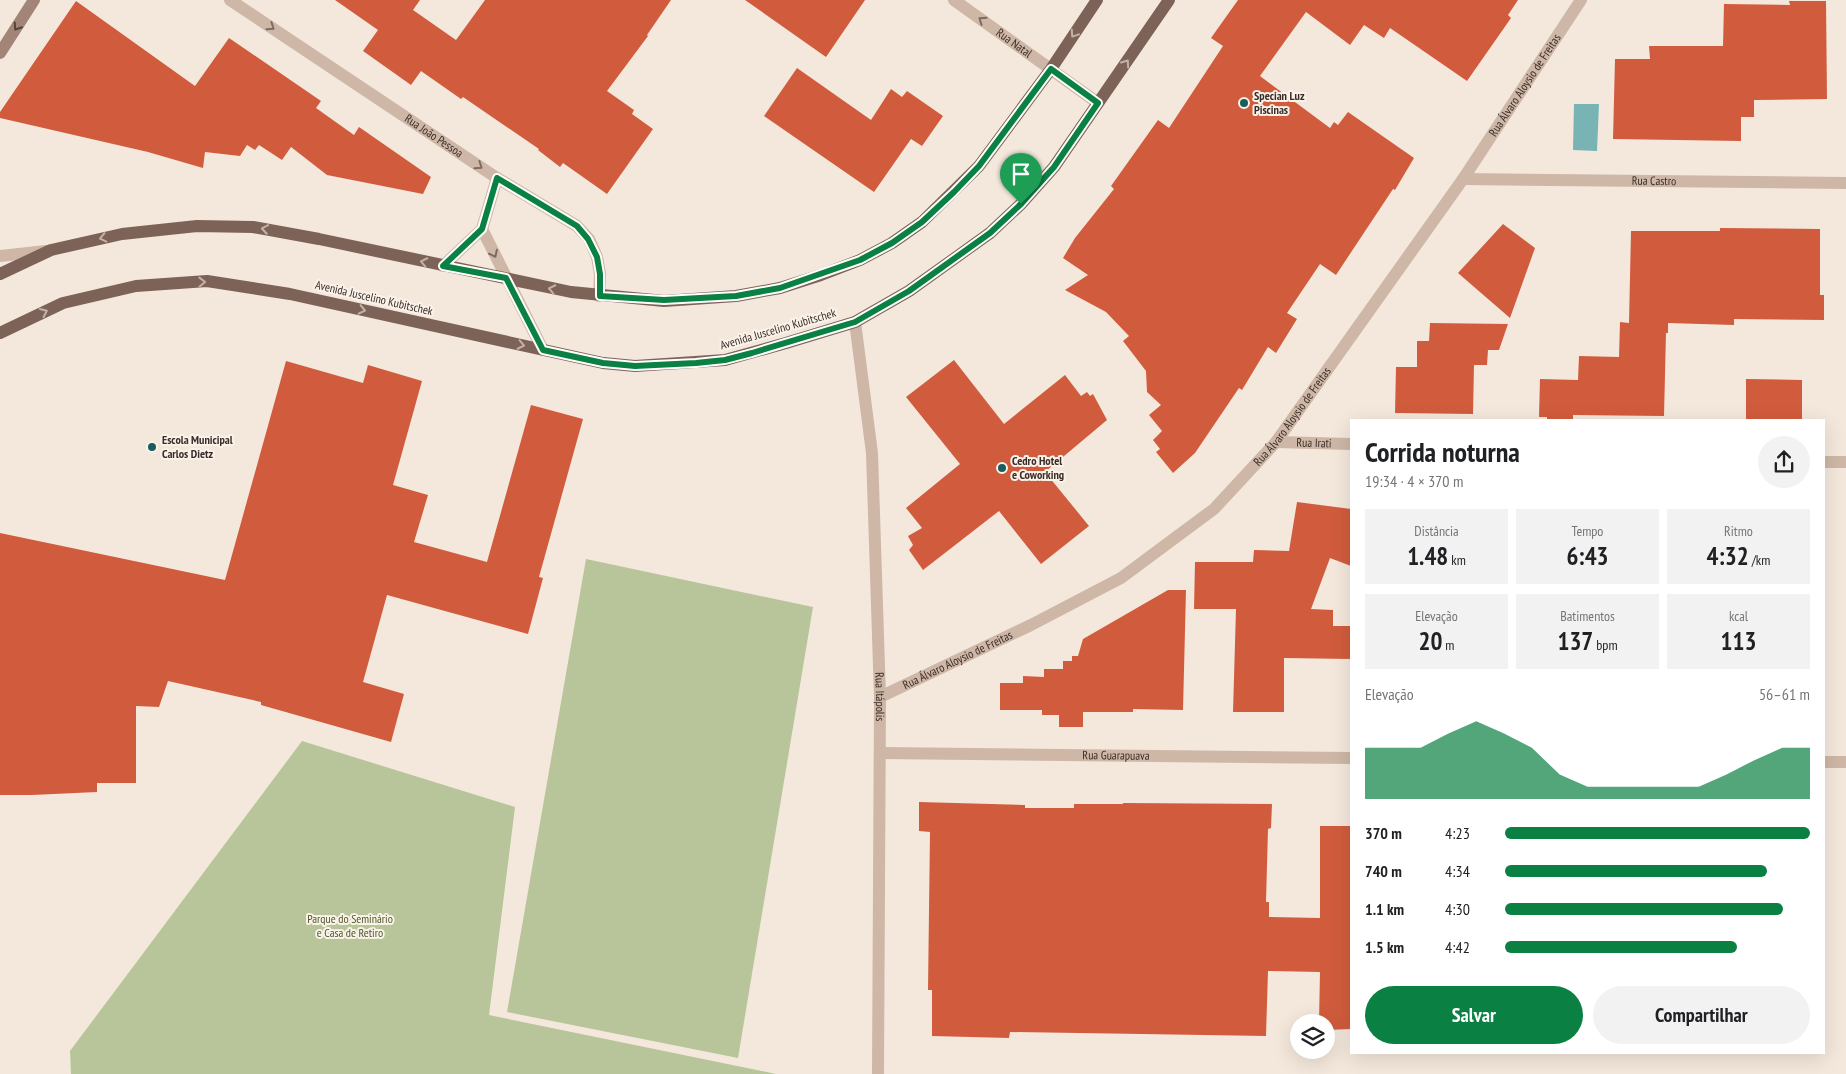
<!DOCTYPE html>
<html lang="pt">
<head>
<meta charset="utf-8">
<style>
	:root { --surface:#fff; --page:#f2f2f2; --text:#202124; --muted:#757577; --accent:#0b8043 }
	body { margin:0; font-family:"PT Sans Narrow",sans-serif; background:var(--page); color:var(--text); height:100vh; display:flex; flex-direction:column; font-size:19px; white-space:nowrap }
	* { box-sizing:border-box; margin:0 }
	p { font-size:16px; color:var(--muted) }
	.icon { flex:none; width:28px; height:28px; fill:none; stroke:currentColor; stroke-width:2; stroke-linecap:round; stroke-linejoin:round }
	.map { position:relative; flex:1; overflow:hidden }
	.side { position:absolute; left:1350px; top:419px; width:475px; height:635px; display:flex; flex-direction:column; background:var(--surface); border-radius:0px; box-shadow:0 5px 20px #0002 }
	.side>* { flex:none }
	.buttons { position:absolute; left:1290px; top:1014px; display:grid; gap:10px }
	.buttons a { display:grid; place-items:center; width:45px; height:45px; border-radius:50%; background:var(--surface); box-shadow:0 5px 20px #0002; font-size:25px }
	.pin { position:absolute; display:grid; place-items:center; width:42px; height:42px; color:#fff; margin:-51px -21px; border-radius:50% 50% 50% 0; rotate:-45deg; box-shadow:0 0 5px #0007 }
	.pin .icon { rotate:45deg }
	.round { display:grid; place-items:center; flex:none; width:52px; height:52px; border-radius:26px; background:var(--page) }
	.headline { display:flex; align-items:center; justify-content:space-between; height:85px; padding:0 15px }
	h1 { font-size:28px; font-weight:600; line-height:38px }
	.metrics { display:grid; grid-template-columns:repeat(3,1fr); gap:8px; height:85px; padding:5px 15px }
	.metrics div { display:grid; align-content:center; border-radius:0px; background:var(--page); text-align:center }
	.metrics b { font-size:25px; font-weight:600 }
	.metrics small { font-size:14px; font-weight:400 }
	.metrics p { font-size:14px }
	.chart { height:140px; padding:10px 15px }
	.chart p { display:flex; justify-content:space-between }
	.chart svg { width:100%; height:90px; margin-top:5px; fill:var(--accent); opacity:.7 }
	.button { display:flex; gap:10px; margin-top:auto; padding:10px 15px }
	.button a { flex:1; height:58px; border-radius:30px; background:var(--accent); color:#fff; font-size:20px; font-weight:600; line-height:58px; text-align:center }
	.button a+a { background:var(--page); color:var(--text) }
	ul { padding:0 15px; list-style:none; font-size:16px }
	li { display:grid; grid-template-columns:80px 60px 1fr; align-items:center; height:38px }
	li i { height:12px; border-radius:6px; background:var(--accent) }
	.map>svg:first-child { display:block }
	.green { fill:#b8c59a }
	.water { fill:#78b4b4 }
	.building { fill:#d15c3d }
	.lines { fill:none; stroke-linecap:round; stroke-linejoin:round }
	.street { stroke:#ceb7a6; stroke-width:12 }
	.secondary { stroke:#a28577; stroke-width:12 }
	.primary { stroke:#7d6357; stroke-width:12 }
	.oneway { stroke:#7c6b61 }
	.oneway2 { stroke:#53433c }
	.oneway3 { stroke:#c2b2a7 }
	.route-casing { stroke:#fff; stroke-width:10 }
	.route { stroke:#0b8043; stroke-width:6 }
	.poi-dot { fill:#195d5f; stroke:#fbf2e9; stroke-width:2 }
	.labels { text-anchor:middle; stroke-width:4; stroke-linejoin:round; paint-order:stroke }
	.street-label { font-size:12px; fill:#392d28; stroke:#fbf2e9 }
	.poi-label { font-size:12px; font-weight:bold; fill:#392d28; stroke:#fbf2e9; text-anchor:start }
	.park-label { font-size:12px; fill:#4a5a29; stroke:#fbf2e9 }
</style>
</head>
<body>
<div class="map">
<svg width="1846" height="1074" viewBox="0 0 1846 1074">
	<rect width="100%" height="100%" fill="#f4e8dc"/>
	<path class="green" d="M586,559L813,607L738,1058L507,1012Z
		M302,741L515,807L489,1015L776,1074H71L70,1051Z"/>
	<path class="water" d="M1574,104H1599L1597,151L1573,150Z"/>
	<path class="building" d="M335,0H420L413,10L456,40L485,0H671L647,35L648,36L607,91L634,110L632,114L653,129L607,194L563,163L560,167L538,150L539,149L463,97L461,99L421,71L411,85L363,51L378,30Z
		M745,0H865L826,57Z
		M1238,0H1518L1508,15L1511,18L1467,81L1390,28L1384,38L1364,25L1350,45L1306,12L1260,76L1330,128L1334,122L1338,125L1348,112L1414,158L1395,190L1393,189L1336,275L1320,264L1287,313L1297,319L1276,353L1268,347L1242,390L1239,388L1195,453L1173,473L1156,452L1160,449L1153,440L1162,431L1149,415L1161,405L1147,392L1146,371L1123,341L1129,336L1106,312L1065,290L1088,275L1063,258L1075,238L1114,189L1111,186L1158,120L1169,128L1223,46L1211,38Z
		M76,1L195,86L229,38L321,101L316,108L354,135L359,127L431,177L423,194L327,175L291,147L282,160L259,145L255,150L247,145L240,156L205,152L203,168L148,152L0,118V112Z
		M1789,1H1826L1827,99L1754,100V117H1741V141L1613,139L1615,59H1650L1649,46H1723L1724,4L1790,5Z
		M797,68L871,120L891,89L902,97L907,91L943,116L922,146L911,139L874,192L764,116Z
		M1503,224L1535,248L1510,318L1458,273Z
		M1720,228L1820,229V295H1824V320L1734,319V325L1668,323V333H1666L1664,416L1573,415V420H1547V417H1539L1540,379L1578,380L1579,356L1619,357L1620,322L1629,323L1631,231H1720Z
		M1430,323L1508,324L1499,350H1488L1487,365H1474L1473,414L1395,413L1396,367H1417V341H1429Z
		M954,360L1004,424L1065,375L1081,396L1087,392L1090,396L1093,394L1107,420L1045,472L1089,526L1041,564L999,511L923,570L909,550L913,545L908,536L922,528L906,508L960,464L906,397Z
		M286,361L363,383L368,365L422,381L393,485L428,495L414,542L487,562L531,405L583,419L539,577L543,578L528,634L387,595L363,682L404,694L391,742L261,705V702L168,681L159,707L136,706V783H97V792L32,795H0V533L225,580Z
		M1746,379L1802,380V420H1746Z
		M1297,502L1351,509V566L1330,558L1311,609L1333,610V626H1351V659L1284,658V712H1233L1236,609H1194L1195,562H1253L1254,550L1289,551Z
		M1168,590H1186L1183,710L1133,709V712H1083V727H1059V715H1042V710H1000V683H1023V676L1044,677V669H1063V661H1072V656H1078L1083,639Z
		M919,802L1025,805V808H1074V804H1123V803L1272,804L1271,828L1268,829L1266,902H1269V917L1320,918V826H1351V1029L1326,1030V1022H1319L1320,972L1268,971L1266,1036L1010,1032L1009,1038L932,1036V990H928L930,832L919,831Z"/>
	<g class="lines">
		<g class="street">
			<path id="s1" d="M230,0L497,178L577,226L589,239L597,257L600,274L599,296"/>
			<path id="s2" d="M954,0L1098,103"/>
			<path id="s3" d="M1463,179L1846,183"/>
			<path d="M482,229L543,350"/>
			<path d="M0,256L46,251"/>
			<path d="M443,266L482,229L497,178"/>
			<path id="s4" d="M855,322L872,453L880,697L878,1074"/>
			<path id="s5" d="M1276,442L1351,444"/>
			<path d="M1824,462H1846"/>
			<path id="s6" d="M880,697L1031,625L1121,578L1214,509L1276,442L1463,179L1581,0"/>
			<path id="s7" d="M880,753L1351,758"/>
			<path d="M1824,762H1846"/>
		</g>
		<path class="secondary" d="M0,53L34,0"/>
		<path class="primary" d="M0,274L51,250L122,234L197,226L253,227L319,239L571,292L664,301L736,296L780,288L821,275L860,260L892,243L922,222L979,166L1051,69L1097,0
			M0,333L63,303L136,286L207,281L290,294L603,363L635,366L725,360L786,343L855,322L909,291L990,233L1021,204L1054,167L1169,0"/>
	</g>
	<defs><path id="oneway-chevron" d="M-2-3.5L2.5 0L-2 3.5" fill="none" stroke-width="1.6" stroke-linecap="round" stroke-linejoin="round" transform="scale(1.25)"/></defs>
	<g class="oneway">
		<use href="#oneway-chevron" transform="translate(982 20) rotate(-145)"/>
		<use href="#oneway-chevron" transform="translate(271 27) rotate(34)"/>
		<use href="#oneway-chevron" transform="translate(479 166) rotate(34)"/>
		<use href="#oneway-chevron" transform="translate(494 254) rotate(64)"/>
	</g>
	<use class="oneway2" href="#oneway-chevron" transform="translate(17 27) rotate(123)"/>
	<g class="oneway3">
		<use href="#oneway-chevron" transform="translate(1074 34) rotate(124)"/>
		<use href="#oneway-chevron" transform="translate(1126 63) rotate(-55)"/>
		<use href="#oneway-chevron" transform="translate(265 229) rotate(-170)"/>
		<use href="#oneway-chevron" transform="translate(103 238) rotate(167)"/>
		<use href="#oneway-chevron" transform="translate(424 262) rotate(-168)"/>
		<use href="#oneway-chevron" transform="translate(202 282) rotate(-1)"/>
		<use href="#oneway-chevron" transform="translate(552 289) rotate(-168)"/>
		<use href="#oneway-chevron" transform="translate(362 310) rotate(13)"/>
		<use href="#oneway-chevron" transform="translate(44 312) rotate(-25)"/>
		<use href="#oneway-chevron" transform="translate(521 345) rotate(12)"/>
	</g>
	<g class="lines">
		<defs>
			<path id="route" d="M1051,69L1098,103L1054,167L1021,204L990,233L909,291L855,322L752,353L725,360L696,363L635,366L603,363L543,350L506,278L443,266L482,229L497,178L577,226L588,239L597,257L600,274V296L664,300L736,296L780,288L860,260L892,243L922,222L954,192L979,166Z"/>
		</defs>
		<use href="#route" class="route-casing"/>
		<use href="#route" class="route"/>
	</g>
	<g class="poi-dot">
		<circle cx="1244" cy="103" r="5"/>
		<circle cx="152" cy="447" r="5"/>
		<circle cx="1002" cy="468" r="5"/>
	</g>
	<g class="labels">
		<g class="street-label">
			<text dy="4" stroke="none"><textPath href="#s2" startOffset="74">Rua Natal</textPath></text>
			<text dy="4" stroke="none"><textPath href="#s6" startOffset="911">Rua Álvaro Aloysio de Freitas</textPath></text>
			<text dy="4" stroke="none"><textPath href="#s1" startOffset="245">Rua João Pessoa</textPath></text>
			<text dy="4" stroke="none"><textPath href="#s3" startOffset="191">Rua Castro</textPath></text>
			<text transform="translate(374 298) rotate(13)" y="4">Avenida Juscelino Kubitschek</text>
			<text transform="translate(778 329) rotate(-16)" y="4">Avenida Juscelino Kubitschek</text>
			<text dy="4" stroke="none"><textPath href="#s6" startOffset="506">Rua Álvaro Aloysio de Freitas</textPath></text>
			<text dy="4" stroke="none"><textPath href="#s5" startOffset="38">Rua Irati</textPath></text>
			<text dy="4" stroke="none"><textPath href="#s6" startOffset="86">Rua Álvaro Aloysio de Freitas</textPath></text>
			<text dy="4" stroke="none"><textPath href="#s4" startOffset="376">Rua Itápolis</textPath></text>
			<text dy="4" stroke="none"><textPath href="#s7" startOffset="236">Rua Guarapuava</textPath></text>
		</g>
		<g class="poi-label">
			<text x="1254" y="100">Specian Luz<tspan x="1254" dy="14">Piscinas</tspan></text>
			<text x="162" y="444">Escola Municipal<tspan x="162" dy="14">Carlos Dietz</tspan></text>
			<text x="1012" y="465">Cedro Hotel<tspan x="1012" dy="14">e Coworking</tspan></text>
		</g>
		<g class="park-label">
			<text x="350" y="923">Parque do Seminário<tspan x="350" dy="14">e Casa de Retiro</tspan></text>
		</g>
	</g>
</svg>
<div class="buttons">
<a><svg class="icon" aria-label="layers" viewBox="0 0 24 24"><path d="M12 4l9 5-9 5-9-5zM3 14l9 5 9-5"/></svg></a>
</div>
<div class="pin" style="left:1021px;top:204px;background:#1e9e55"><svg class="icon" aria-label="arrive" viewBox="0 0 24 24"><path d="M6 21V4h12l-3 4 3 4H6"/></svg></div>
<section class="side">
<div class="headline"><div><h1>Corrida noturna</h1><p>19:34 · 4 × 370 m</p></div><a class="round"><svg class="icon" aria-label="share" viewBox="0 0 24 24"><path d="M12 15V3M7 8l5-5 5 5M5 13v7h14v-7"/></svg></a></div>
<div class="metrics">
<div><p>Distância</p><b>1.48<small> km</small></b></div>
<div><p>Tempo</p><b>6:43</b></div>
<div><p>Ritmo</p><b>4:32<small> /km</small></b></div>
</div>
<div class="metrics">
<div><p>Elevação</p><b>20<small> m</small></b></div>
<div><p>Batimentos</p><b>137<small> bpm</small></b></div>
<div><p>kcal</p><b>113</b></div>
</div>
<div class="chart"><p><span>Elevação</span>56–61 m</p>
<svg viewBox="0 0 160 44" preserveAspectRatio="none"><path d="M0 44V19L10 19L20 19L30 12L40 6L50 12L60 19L70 32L80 38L90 38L100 38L110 38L120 38L130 32L140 25L150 19L160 19V44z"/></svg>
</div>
<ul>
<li><b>370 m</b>4:23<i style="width:100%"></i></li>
<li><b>740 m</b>4:34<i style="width:86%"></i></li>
<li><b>1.1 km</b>4:30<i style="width:91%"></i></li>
<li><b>1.5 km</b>4:42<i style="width:76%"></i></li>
</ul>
<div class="button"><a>Salvar</a><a>Compartilhar</a></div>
</section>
</div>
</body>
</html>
